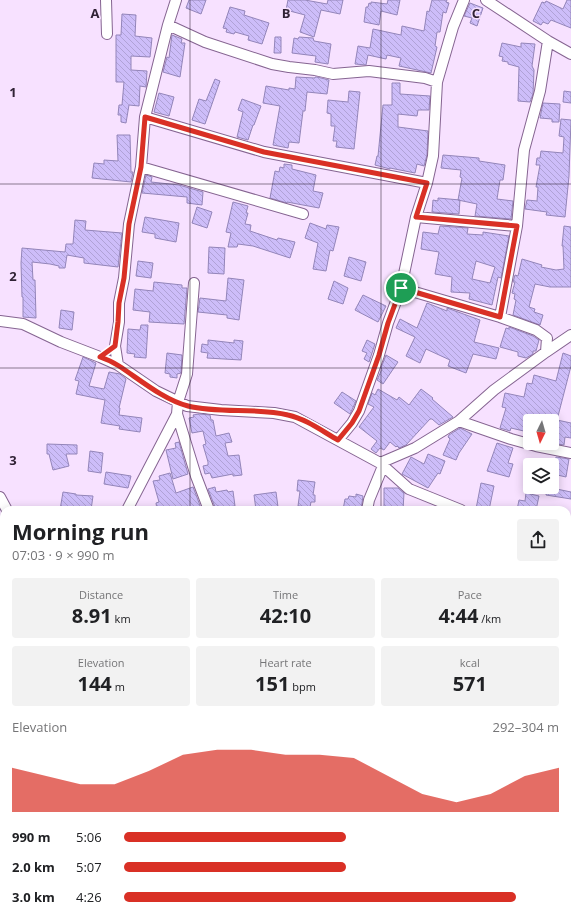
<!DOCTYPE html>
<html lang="en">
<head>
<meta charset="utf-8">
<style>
	:root { --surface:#fff; --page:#f2f2f2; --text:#202124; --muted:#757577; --accent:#d93025 }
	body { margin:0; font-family:"Open Sans",sans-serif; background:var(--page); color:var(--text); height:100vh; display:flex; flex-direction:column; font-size:15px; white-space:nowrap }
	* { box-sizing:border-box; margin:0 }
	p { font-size:13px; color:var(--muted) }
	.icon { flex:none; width:22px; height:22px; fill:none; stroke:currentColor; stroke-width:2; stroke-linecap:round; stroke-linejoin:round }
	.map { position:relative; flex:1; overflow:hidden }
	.side { position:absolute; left:0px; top:506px; width:571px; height:414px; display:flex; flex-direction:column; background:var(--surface); border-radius:12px 12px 0 0; box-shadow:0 2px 10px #0003 }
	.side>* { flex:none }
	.needle { width:26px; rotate:185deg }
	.controls { position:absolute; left:523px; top:414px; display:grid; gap:8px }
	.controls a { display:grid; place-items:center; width:36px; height:36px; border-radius:4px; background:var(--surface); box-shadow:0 2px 10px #0003; font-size:20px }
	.pin { position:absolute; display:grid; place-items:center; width:34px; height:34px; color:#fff; margin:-17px; border:2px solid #fff; border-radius:50%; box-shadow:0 1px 4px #0007 }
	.round { display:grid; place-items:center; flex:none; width:42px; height:42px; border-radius:4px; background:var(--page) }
	.headline { display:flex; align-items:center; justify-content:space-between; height:68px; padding:0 12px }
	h1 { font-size:22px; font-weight:700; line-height:30px }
	.metrics { display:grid; grid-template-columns:repeat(3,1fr); gap:6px; height:68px; padding:4px 12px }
	.metrics div { display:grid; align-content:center; border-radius:4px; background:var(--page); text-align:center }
	.metrics b { font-size:20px; font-weight:700 }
	.metrics small { font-size:11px; font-weight:400 }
	.metrics p { font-size:11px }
	.chart { height:112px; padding:8px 12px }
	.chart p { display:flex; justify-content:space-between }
	.chart svg { width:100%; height:72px; margin-top:4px; fill:var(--accent); opacity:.7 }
	ul { padding:0 12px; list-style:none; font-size:13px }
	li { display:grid; grid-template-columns:64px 48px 1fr; align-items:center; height:30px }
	li i { height:10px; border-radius:5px; background:var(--accent) }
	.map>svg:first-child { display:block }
	.building { fill:url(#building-back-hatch); stroke:#9385b9; fill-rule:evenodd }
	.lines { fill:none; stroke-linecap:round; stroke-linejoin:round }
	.minor-casing { stroke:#856491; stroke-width:12 }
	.minor { stroke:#fff; stroke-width:10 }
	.route-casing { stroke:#fff; stroke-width:8 }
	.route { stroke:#d93025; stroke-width:5 }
	.grid { fill:none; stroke:#302235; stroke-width:1; stroke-opacity:0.55 }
	.grid-label { font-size:13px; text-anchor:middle; font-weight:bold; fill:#302235; stroke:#f7e1ff; stroke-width:3; stroke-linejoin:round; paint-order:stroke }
</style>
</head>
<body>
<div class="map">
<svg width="571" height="920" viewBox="0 0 571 920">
	<defs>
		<pattern id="building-back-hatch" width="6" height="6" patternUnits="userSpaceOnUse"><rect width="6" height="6" fill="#cdbdf9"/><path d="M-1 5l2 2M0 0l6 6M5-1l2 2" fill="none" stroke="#b0a2d6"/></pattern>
	</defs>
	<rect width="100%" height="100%" fill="#f7e1ff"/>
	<path class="building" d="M189,0H206L201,14L186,8Z
		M288,0H305L327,4L328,0H343L340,14L321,10L314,37L300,32L305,15L286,10Z
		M388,0H400L397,15L381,11L379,25L364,22L366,7H368L369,3L371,4V2L387,4Z
		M432,0H447L446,2L449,3L446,13L443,12L440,32H437L435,46L437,47L431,73L399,66L401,58L387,55L386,59L368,55L366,65L355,64L358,46L370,48L373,29L401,35L402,26L424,31L427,11L429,12Z
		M567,0H571V28L551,20L548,24L543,22L541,25L533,21L542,2L545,3L546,1L563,9Z
		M470,3L483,8L477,26L470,23L472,18L464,16Z
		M230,7L245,11L244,15L269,23L262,44L248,40L249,36L235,32L234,34L226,32L227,29L223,28Z
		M122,14L136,15L135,36L152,38L150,57L131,56V70L147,71L146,87L140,86L139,106L129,105L126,123L121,122V115H118L119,105H122L124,82H116V35H121Z
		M172,35L182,39L181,43H185L180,77L163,72L167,57L169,58Z
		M275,37H281V53H274Z
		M299,37L313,38L314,41L331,44L328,64L315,62L316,56L292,53L294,38L298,39Z
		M502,43L521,47V43L535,44L532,66L534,70L533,94L530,102L518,101L519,67L508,64V62L502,61L503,57L499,56Z
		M296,77L315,78V77H317L329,80L327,94L307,92L305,111H303L299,143L289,142L288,148L273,145L280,106L263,103L266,86L289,90V88L295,89Z
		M215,79L220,81L205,124L192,120L199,99L206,101Z
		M392,83H400V94L430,96L429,110H418L417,116L398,114V127L428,131L427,155L424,166L417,164L415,173L390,168V169L375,165L377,156H378L383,105H392Z
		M349,91L360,92L354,149L336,147L337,141H333L335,126H331V114L327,113L328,100L348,102Z
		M564,91L571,92V103L563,102Z
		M159,93L174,97L169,116L154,112Z
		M242,99L261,106L254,125H253L248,140L237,137L243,112L238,110Z
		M543,103L560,104L559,122H552V119L540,118Z
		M561,119L571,120L569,176L565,217L546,215L547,212L525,209L527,200L537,201L538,187H536L540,165H536L537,158H540L541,151L563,153L564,137L559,136Z
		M117,135H130L131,172H133L131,182L92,178L94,163L104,164V160L118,161Z
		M443,155L479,158V161L505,165L503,180H500L497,199L513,201L511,219L475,216L477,204L458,200L462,178L460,177L461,170L441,168Z
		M284,164L292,165V169L316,175L313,191L323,193L319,208L287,202V203L270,198L275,171L279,172L280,167L284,168Z
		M146,175L152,177L151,182L179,185L203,192L202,205L187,203V197L142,193Z
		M438,198L460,200L459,214L432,212L433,200L438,201Z
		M233,202L248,206L246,213H248L245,224L251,225L250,231L277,240L278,238L295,242L290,258L253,246L238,244L237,247H228L231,233L226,232Z
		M197,207L212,212L207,228L192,223Z
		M145,217L179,223L176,242L155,238V234L142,232Z
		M75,220L86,221L85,230L122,233L118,267L84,263V258L67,255L65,268H59V266L50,264L32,262L33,280H35L36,318L23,317V297H22L21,263L22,248L65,252L66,244H73Z
		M310,223L326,229L327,225L339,227L333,251L330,250L326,271L313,269L318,243L305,238Z
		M440,226L468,228L467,234L483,235V232L509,236L501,278L498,277L492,305L469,299L470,293L451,292L452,277L435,274L439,252L421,249L423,232L438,234ZM476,261L495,267L490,283L472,279Z
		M564,226L571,227V287H550L535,284L529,307L535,309L534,312L543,315L540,325L513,315L516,300L514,299L515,294L512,293L515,282H513L515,275L518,276L522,259L542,265L541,267L556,270L564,269L563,246H562Z
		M209,247L225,248L224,274L208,273Z
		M349,257L366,262L361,281L344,276Z
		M138,261L153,263L151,278L136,276Z
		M228,278L244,280L239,320L227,318V315L198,312L200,298L226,301Z
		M334,281L348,288L343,304L328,299Z
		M154,282L182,285V288H187L184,324L149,322L150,312L133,310L135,289L153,291Z
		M363,295L386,306L378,322L355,310Z
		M427,303L447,311V308L480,320L474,342L499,348L496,359L473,354L466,373L448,366L450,360L426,349L420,363L406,356L415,337L396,328L400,319L417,328Z
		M61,310L74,312L72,330L59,328Z
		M141,325H148L146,358L134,357L135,354L127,353L128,329L140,330Z
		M509,327L533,336L539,340L536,351H533V354L526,358L518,356V352L500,347L506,328L509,329Z
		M208,340L234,343V340L243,341L241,360L207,358L208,353L201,352L202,344L208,345Z
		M367,340L375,344L369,362L364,359L367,353L362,351Z
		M167,353L182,355L181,373L177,374V378L170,377V374L165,373Z
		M563,353L571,356V366L557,420L571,423V438L565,437L564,445L552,443V421H530L528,432L511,428L510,431L500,428L506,408L502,407L505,393L524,397L527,383L532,384L534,375L556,381Z
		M386,355L398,362L383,384L377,380L382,369L381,368Z
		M83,357L96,363L89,386L104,389L109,372L120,374L126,379L119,408H120L119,415L142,418L140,432L119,429L120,426L101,423L105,400L76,394L79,381L75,380Z
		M378,389L397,400L399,397L409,405L421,389L433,398L432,399L453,417L439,425L432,419H430L406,445L399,448L397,446L396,447L390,442L384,450L380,448L376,453L371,449L377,441L359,427L374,407L368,404L372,393L375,395Z
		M342,392L356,401L350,414L334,403Z
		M199,414L210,415L211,420H213L216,436L229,433L232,442L225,443L228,456L239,455L242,475L233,476V474L212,478L210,473L205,474L203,466L208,465V462L203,445L206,444L203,431L192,433L189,418L194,417L193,415Z
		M460,428L472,434L459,453L456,460L443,455L450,439L448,437L449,435Z
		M179,442L188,474L173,479L166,450L176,448L175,443Z
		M497,443L513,448L508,463L513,464L509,477L487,471Z
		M47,444L77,445V454H66L69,466L53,470L49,454H47Z
		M90,451L103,453L101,473L88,471Z
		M428,454L445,461L440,474L438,473L428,488L402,474L411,457L424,464Z
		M556,457L569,459L566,477L553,474Z
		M106,472L131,476L128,488L104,484Z
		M170,473L176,493L193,487L201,508L192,510H157L156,503L159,502L153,481L160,480L159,476Z
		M298,480L315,482L313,495H315V502H311L310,507L298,506L300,491H297Z
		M481,483L494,486L489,510L476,509Z
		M215,487L216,492L227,490L228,492L233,491L235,506L220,508L219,506L215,507L208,489Z
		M547,487L571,492V499L546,495Z
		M384,488H398L404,493L403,510H384Z
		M63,492L76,494V495L93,496L91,510H60Z
		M276,492L278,507L256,510L254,495Z
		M526,493L539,496L536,510H517L519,500L525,501Z
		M356,494L363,496L361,510H343L345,499H348L349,496L356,497Z"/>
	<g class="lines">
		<defs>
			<path id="minor" d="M106,0L107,34
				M486,0L548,41L571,54
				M168,25L205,42L272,64L289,67L315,70L333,74L369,71L425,78L437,82
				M145,117L264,152L427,183
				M141,167L303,214
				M416,217L517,226
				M401,288L500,317L536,330L547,338L546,352
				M500,317L517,226L524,150L540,91L548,41
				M0,321L23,324L61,342L100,357L118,365L156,391L187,406L221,410L274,413L295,417L380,463L409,489L461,510
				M118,365L115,346L119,322V303L124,278L129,224L141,167L145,117L168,25L176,0
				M177,414L196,476L209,510
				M459,421L511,439L536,446L571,453
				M338,440L352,423L359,411L379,355L388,323L401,288L416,217L427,183L433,156L437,82L453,27L464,0
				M380,463L415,448L459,421L494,390L546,352L571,335
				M0,497L7,510
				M127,510L177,414L178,402L187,374L194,283
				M367,510L369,500L383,466
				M0,530L4,527
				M567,534H571
				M567,615L571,606
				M567,663H571
				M0,669L4,679
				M0,800L4,790
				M0,837L4,833
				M567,838L571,839
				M320,916L321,920
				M205,920L206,916"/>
		</defs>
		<use href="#minor" class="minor-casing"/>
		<use href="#minor" class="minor"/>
	</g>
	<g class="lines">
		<defs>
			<path id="route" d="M145,117L264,152L427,183L416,217L517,226L500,317L401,288L388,323L379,355L359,411L352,423L338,440C322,431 306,419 288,415C256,407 220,414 188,406C164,400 139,379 119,366C113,362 106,359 100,357L115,346L118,322L119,303L124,278L129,224L141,167Z"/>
		</defs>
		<use href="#route" class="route-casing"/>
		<use href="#route" class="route"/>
	</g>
	<path class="grid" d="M190,0V510M381,0V510M0,184H571M0,368H571M0,552H4M567,552H571M0,736H4M567,736H571M190,916V920M381,916V920"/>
	<g class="grid-label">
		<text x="95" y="18">A</text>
		<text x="286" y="18">B</text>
		<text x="476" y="18">C</text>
		<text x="13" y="97">1</text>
		<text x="13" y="281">2</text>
		<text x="13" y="465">3</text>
	</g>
</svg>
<div class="controls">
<a><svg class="needle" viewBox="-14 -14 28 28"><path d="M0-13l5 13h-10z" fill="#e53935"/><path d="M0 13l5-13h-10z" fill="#757577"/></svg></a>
<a><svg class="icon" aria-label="layers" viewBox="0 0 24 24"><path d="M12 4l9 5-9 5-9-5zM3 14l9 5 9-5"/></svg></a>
</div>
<div class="pin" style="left:401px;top:288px;background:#1e9e55"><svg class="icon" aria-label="arrive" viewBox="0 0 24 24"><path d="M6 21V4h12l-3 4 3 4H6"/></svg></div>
<section class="side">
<div class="headline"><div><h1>Morning run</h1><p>07:03 · 9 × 990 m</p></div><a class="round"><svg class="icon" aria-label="share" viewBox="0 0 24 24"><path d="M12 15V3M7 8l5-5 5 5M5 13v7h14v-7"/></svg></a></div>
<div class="metrics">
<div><p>Distance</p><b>8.91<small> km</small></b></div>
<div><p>Time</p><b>42:10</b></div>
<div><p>Pace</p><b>4:44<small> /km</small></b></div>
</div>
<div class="metrics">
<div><p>Elevation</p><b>144<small> m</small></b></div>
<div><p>Heart rate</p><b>151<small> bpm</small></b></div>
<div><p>kcal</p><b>571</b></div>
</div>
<div class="chart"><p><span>Elevation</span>292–304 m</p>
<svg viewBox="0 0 160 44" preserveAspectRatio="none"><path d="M0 44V17L10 22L20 27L30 27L40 19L50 9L60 6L70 6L80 9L90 9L100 11L110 22L120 33L130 38L140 33L150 22L160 17V44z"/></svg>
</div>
<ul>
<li><b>990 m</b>5:06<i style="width:51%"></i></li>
<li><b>2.0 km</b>5:07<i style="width:51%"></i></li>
<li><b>3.0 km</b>4:26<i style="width:90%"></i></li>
</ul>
</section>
</div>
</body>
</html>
